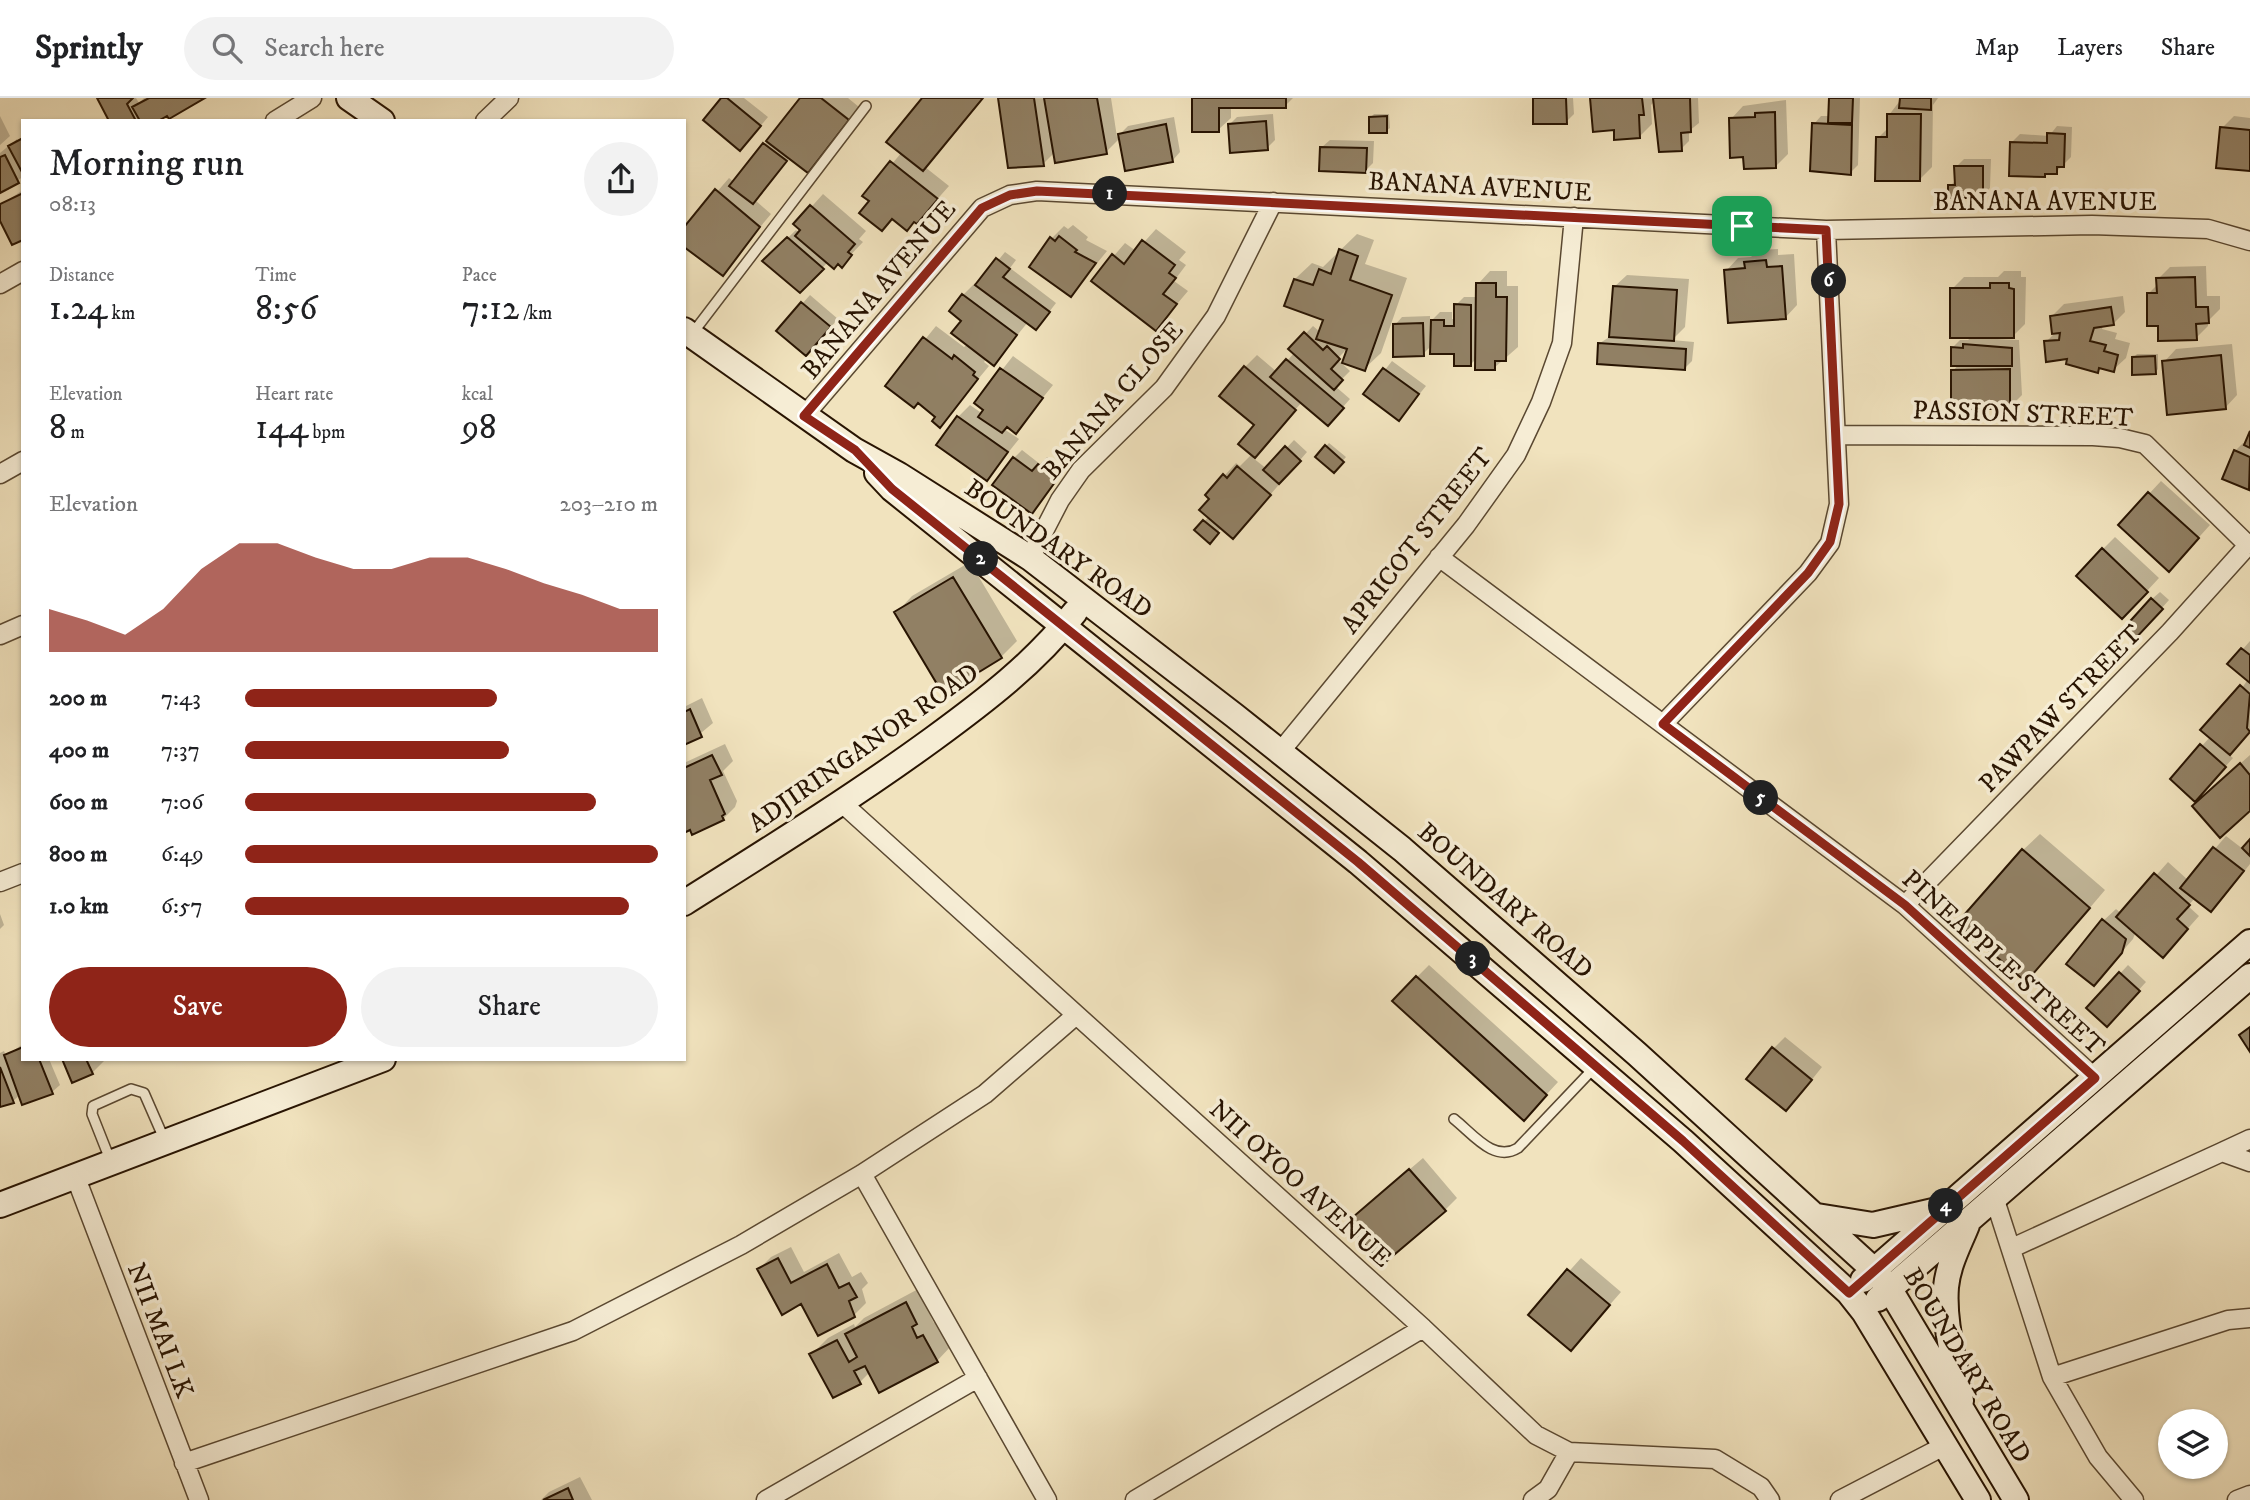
<!DOCTYPE html>
<html lang="en">
<head>
<meta charset="utf-8">
<style>
	:root { --surface:#fff; --page:#f2f2f2; --text:#202124; --muted:#757577; --line:#e0e0e0; --accent:#8f2418 }
	body { margin:0; font-family:"IM FELL DW Pica",serif; background:var(--page); color:var(--text); height:100vh; display:flex; flex-direction:column; font-size:26px; white-space:nowrap }
	* { box-sizing:border-box; margin:0 }
	p { font-size:23px; color:var(--muted) }
	.icon { flex:none; width:38px; height:38px; fill:none; stroke:currentColor; stroke-width:2; stroke-linecap:round; stroke-linejoin:round }
	.map { position:relative; flex:1; overflow:hidden }
	.details { position:absolute; left:21px; top:21px; width:665px; height:942px; display:flex; flex-direction:column; background:var(--surface); border-radius:0px; box-shadow:0 2px 5px #0004 }
	.details>* { flex:none }
	.tools { position:absolute; left:2158px; top:1311px; display:grid; gap:14px }
	.tools a { display:grid; place-items:center; width:70px; height:70px; border-radius:50%; background:var(--surface); box-shadow:0 2px 5px #0004; font-size:35px }
	.pin { position:absolute; display:grid; place-items:center; width:60px; height:60px; color:#fff; margin:-30px; border-radius:14px; box-shadow:0 4px 10px #0006 }
	.km { position:absolute; width:35px; height:35px; margin:-18px; border-radius:50%; background:#222; color:#fff; font-size:19px; line-height:35px; text-align:center }
	.round { display:grid; place-items:center; flex:none; width:74px; height:74px; border-radius:37px; background:var(--page) }
	.overview { display:flex; align-items:center; justify-content:space-between; height:119px; padding:0 28px }
	h1 { font-size:38px; font-weight:600; line-height:52px }
	.metrics { display:grid; grid-template-columns:repeat(3,1fr); gap:10px; height:119px; padding:7px 28px }
	.metrics div { display:grid; align-content:center }
	.metrics b { font-size:35px; font-weight:600 }
	.metrics small { font-size:19px; font-weight:400 }
	.metrics p { font-size:19px }
	.chart { height:196px; padding:14px 28px }
	.chart p { display:flex; justify-content:space-between }
	.chart svg { width:100%; height:126px; margin-top:7px; fill:var(--accent); opacity:.7 }
	.primary-button { display:flex; gap:14px; margin-top:auto; padding:14px 28px }
	.primary-button a { flex:1; height:80px; border-radius:42px; background:var(--accent); color:#fff; font-size:28px; font-weight:600; line-height:80px; text-align:center }
	.primary-button a+a { background:var(--page); color:var(--text) }
	ul { padding:0 28px; list-style:none; font-size:23px }
	li { display:grid; grid-template-columns:112px 84px 1fr; align-items:center; height:52px }
	li i { height:18px; border-radius:9px; background:var(--accent) }
	header { display:flex; align-items:center; gap:42px; box-sizing:border-box; height:98px; padding:0 35px; background:var(--surface); border-bottom:2px solid var(--line) }
	header strong { font-size:33px }
	nav { display:flex; gap:38px; margin-inline-start:auto; font-size:24px }
	.search { width:490px; height:63px; background:var(--page); display:flex; align-items:center; gap:18px; box-sizing:border-box; padding:0 24px; border-radius:38px; color:var(--muted); font-size:26px }
	.map>svg:first-child { display:block }
	.shadow { fill:#0003 }
	.building { fill:#918064; stroke:#281402; stroke-width:2 }
	.lines { fill:none; stroke-linecap:round; stroke-linejoin:round }
	.lane-casing { stroke:#5a4831; stroke-width:12 }
	.street-casing { stroke:#5a4831; stroke-width:21 }
	.secondary-casing { stroke:#281402; stroke-width:28 }
	.lane { stroke:#f6edd5; stroke-width:9 }
	.street { stroke:#f6edd5; stroke-width:18 }
	.secondary { stroke:#f6edd5; stroke-width:24 }
	.route-casing { stroke:#fff; stroke-width:14 }
	.route { stroke:#8f2418; stroke-width:9 }
	.labels { text-anchor:middle; stroke-width:7; stroke-linejoin:round; paint-order:stroke }
	.street-label { font-size:26px; fill:#281402; stroke:#f6edd5 }
</style>
</head>
<body>
<header>
<strong>Sprintly</strong>
<div class="search"><svg class="icon" aria-label="search" viewBox="0 0 24 24"><circle cx="10" cy="10" r="6"/><path d="M15 15l6 6"/></svg>Search here</div>
<nav><a>Map</a><a>Layers</a><a>Share</a></nav>
</header>
<div class="map">
<svg width="2250" height="1402" viewBox="0 0 2250 1402">
	<rect width="100%" height="100%" fill="#f1e3be"/>
	<filter id="stains"><feTurbulence type="fractalNoise" baseFrequency=".00286" numOctaves="4"/><feColorMatrix values="0 0 0 0 .2 0 0 0 0 .09 0 0 0 0 .02 0 0 0 .5 -.17"/></filter>
	<radialGradient id="worn" r=".72"><stop offset=".6" stop-color="#630" stop-opacity="0"/><stop offset="1" stop-color="#630" stop-opacity=".3"/></radialGradient>
	<path class="shadow" d="M99,0H136L139,5L144,0H200L156,23H111Z
		M723,0H744L768,19L748,43Z
		M802,0H848L859,9L807,72L790,59L755,102L771,116L722,175L684,132L729,80L734,84Z
		M924,0H983L925,69L949,88L917,124L893,120L882,131L872,103L865,98L902,54Z
		M1000,0H1111L1117,39L1128,28L1174,19L1180,54L1173,62L1121,39L1106,54H1055L1043,66Z
		M1193,0H1293L1285,8H1231V20L1218,32Z
		M1534,0H1573L1574,16L1566,24Z
		M1592,0H1698L1699,25L1689,33V43L1681,51L1656,29L1655,3L1651,7L1652,26L1640,38L1615,30Z
		M1831,0H1860L1858,67L1850,75L1814,26L1821,18H1830Z
		M1902,0H1938L1933,7L1932,69L1920,81L1878,40L1889,29V17Z
		M1786,2L1788,56L1776,68L1745,57L1731,21L1743,8Z
		M1273,16L1275,42L1267,50L1229,27L1237,19Z
		M1374,16H1389L1390,30L1386,33L1371,19Z
		M0,18L10,38L0,47Z
		M2234,18L2250,20V72L2222,30Z
		M2057,28L2072,29L2071,59L2056,74H2047L2044,77L2012,44L2020,36L2049,38Z
		M17,41V45L23,42V79L0,93V55Z
		M1330,42L1374,43L1373,65L1365,73L1322,49Z
		M1964,61H1991L1990,90L1982,98L1950,88L1956,82V69Z
		M23,92V140L0,119V107Z
		M823,96L866,133L859,141L863,144L841,167L828,164L800,193L765,162L796,132L800,136L803,132L796,126Z
		M1073,127L1088,139L1086,142L1107,153L1071,197L1052,140L1064,128L1068,131Z
		M1156,131L1186,154L1179,162L1186,167L1174,183L1188,193L1156,231L1093,182L1125,145L1136,153Z
		M1357,136L1374,142L1365,166L1407,180L1381,255L1364,271L1350,248L1337,261L1350,273L1335,288L1350,301L1335,318L1302,304L1253,360L1267,371L1294,342L1307,354L1245,426L1222,429L1210,443L1197,432L1209,418L1211,401L1207,397L1236,365L1240,368L1253,355L1257,327L1245,269L1257,257L1277,274L1295,254L1291,251L1313,228L1320,234L1325,221L1295,181L1312,165L1323,169Z
		M1778,151V157L1794,156L1797,207L1785,220L1726,173L1738,160L1751,159L1758,152Z
		M1005,154L1016,162L1010,170L1056,205L1043,222L1028,224L994,266L987,260L984,264L989,268L940,327L938,318L919,303L888,287L936,228L964,249L968,246L963,222V197L975,185L978,187Z
		M2206,168L2207,198H2220V211L2208,223V228L2196,240L2159,226L2148,196L2158,186V181L2170,169Z
		M1490,173H1507V188H1518V249L1494,270L1477,260L1470,267L1455,254L1432,247L1423,256L1395,227L1402,219L1430,218V224L1440,214H1452V221H1456V207L1464,199H1478V186Z
		M2004,173H2021V179H2026L2025,226L2013,238H1997V241L2019,242L2022,297L2010,309L1953,273L1959,266L1952,250L1960,242H1968L1973,238L1952,191L1964,179H1998Z
		M1627,177L1689,181L1685,229L1672,242L1694,244L1692,263L1684,271L1600,245L1611,238L1614,189Z
		M810,197L838,221L814,248L778,233Z
		M2123,198L2125,214L2113,226L2103,227L2102,231L2117,235L2115,241L2130,245L2126,260L2113,272L2101,269L2097,273L2046,244L2054,236L2052,218L2064,206Z
		M2232,246L2237,297L2225,310L2164,264L2176,251Z
		M2137,256H2158V271L2155,275L2133,260Z
		M1013,258L1053,287L1016,333L1008,327L1004,331L1019,341L987,381L958,319L970,307L983,316L986,312L976,305Z
		M1392,263L1426,288L1399,321L1366,296Z
		M2250,337V388L2248,390L2235,353L2243,345L2246,346Z
		M1329,345L1346,359L1334,373L1317,358Z
		M1022,352L1040,366L1047,359L1065,372L1040,405L1014,360Z
		M2161,383L2210,427L2181,459L2120,427Z
		M2115,439L2159,480L2134,507L2103,451Z
		M970,464L1017,543L1001,559L896,515L912,498Z
		M2160,494L2169,502L2143,531L2152,501Z
		M2250,543V632L2228,656L2233,660L2203,694L2172,681L2210,639L2248,581L2230,566Z
		M702,600L713,625L684,649V609Z
		M725,646L733,663L723,673L737,703L735,709L723,721L684,733V665Z
		M2250,657V711L2206,696Z
		M2040,736L2105,792L2042,866L2023,752Z
		M2226,738L2243,751L2250,744V766L2223,800L2211,812L2195,800L2188,808L2199,818L2175,845L2136,833L2133,841L2094,886L2103,823L2116,811L2122,816L2168,764L2188,782Z
		M0,816L4,827L0,831Z
		M1429,867L1558,984L1536,1008L1417,879Z
		M2128,867L2146,884L2115,918L2089,909Z
		M1785,939L1822,969L1798,999L1773,951Z
		M23,946V961H49L60,987L52,994L20,997L13,1003L0,1007V955L4,953L6,958Z
		M64,961H103L104,963L92,975L73,983Z
		M1423,1060L1457,1100L1445,1112L1361,1113Z
		M791,1149L804,1174L839,1155L852,1179L861,1174L868,1185L862,1191L866,1205L854,1217L802,1204L759,1171L771,1159Z
		M1581,1160L1621,1194L1571,1251L1530,1217Z
		M922,1189L933,1208L928,1213L934,1225L940,1222L953,1246L937,1263L870,1274L860,1284L812,1256L828,1240L854,1226L855,1229L864,1220Z
		M580,1379L592,1402H541L549,1394Z"/>
	<path class="building" d="M97,0H133L127,6L136,23H109Z
		M149,0H205L169,21L167,18L158,23H140L132,9Z
		M721,0H727L761,28L740,53L703,22Z
		M800,0H821L849,22L808,75L766,43Z
		M922,0H983L923,73L886,44Z
		M998,0H1034L1044,68L1008,70Z
		M1044,0H1097L1107,56L1055,65Z
		M1192,0H1286V10H1219V34H1192Z
		M1533,0H1566L1567,26H1533Z
		M1590,0H1642L1644,17H1639L1640,40L1614,42V32L1593,34Z
		M1653,0H1690L1691,34L1681,35L1682,53L1659,54Z
		M1829,0H1853L1852,25H1828Z
		M1900,0H1931V12L1899,10Z
		M1775,14L1776,70L1744,71L1743,59L1730,60L1729,20L1755,19V15Z
		M1887,16H1921L1920,83H1875L1876,39H1887Z
		M1387,18V35H1369V19Z
		M1266,23L1268,52L1230,55L1228,26Z
		M1812,25L1852,27L1851,77L1810,73Z
		M1166,26L1173,64L1125,73L1118,36Z
		M2220,29L2250,32V73L2216,70Z
		M2047,35L2065,36L2064,69H2057V76H2045V79L2009,78L2010,44L2047,45Z
		M23,40V76L8,48Z
		M763,45L787,63L753,106L729,88Z
		M1320,49L1367,50L1366,75L1319,73Z
		M5,57L19,85L0,95V59Z
		M890,63L938,101L917,126L914,124L907,133L892,121L882,133L859,115L869,103L862,98Z
		M1954,68H1983V100H1948V87H1955Z
		M715,91L760,129L723,178L684,149V129Z
		M23,95V142L12,147L0,123V106Z
		M810,107L855,146L848,154L852,157L842,170L838,166L834,171L795,138L800,132L793,126Z
		M1059,138L1077,152L1075,154L1096,165L1071,199L1029,169L1050,139L1055,143Z
		M787,139L824,171L800,195L762,163Z
		M1142,142L1175,167L1169,175L1176,180L1163,196L1177,206L1156,233L1091,183L1112,156L1124,166Z
		M1339,151L1358,158L1350,182L1392,197L1365,273L1342,265L1347,251L1316,241L1323,222L1284,208L1294,181L1313,187L1319,171L1331,176Z
		M996,160L1010,171L1003,179L1050,214L1036,232L975,187Z
		M1766,162L1767,169L1782,168L1786,221L1728,225L1724,172L1745,170L1744,164Z
		M2195,179L2196,209H2208L2209,225L2196,226L2197,242L2158,243V228H2147V195H2157L2156,180Z
		M1476,185H1496V199H1507L1506,263H1495V272H1475Z
		M1990,185H2009V190L2014,191V240H1950V190H1990Z
		M1613,188L1677,192L1674,243L1609,239Z
		M962,196L1017,237L994,268L951,235L961,223L949,213Z
		M801,204L831,229L806,258L776,233Z
		M1454,206L1471,207V268H1454V256H1430L1431,222H1444V228H1454Z
		M2111,209L2114,227L2094,230L2090,243L2106,247L2104,253L2118,257L2114,274L2099,270L2098,275L2066,266L2067,261L2046,264L2044,243L2059,242L2060,235L2052,236L2050,218Z
		M1423,225L1424,258L1393,259V226Z
		M1304,234L1323,252L1327,248L1340,261L1331,271L1343,282L1334,292L1288,251Z
		M923,239L952,261L954,257L975,274L973,277L978,281L940,330L932,323L935,319L918,305L914,310L885,288Z
		M1598,245L1686,251L1685,272L1597,266Z
		M1963,246L2012,250V268H1951V249L1963,250Z
		M2221,257L2226,311L2167,317L2162,263Z
		M2155,258L2156,276L2132,277V259Z
		M1286,261L1344,310L1328,328L1270,279Z
		M1244,268L1296,312L1255,360L1238,346L1254,327L1219,298Z
		M1000,270L1043,300L1016,336L1007,329L1002,335L978,319L983,312L974,305Z
		M1383,270L1419,296L1399,323L1363,296Z
		M2010,271V311H1951V272Z
		M957,318L1008,354L987,383L936,347Z
		M2250,333V350L2244,347Z
		M1325,347L1344,364L1334,375L1315,359Z
		M1285,348L1301,363L1279,386L1263,372Z
		M2234,352L2250,359L2249,392L2222,381Z
		M1013,359L1032,373L1038,366L1058,380L1032,416L992,387Z
		M1237,368L1271,397L1233,441L1199,412L1209,401L1205,397L1223,376L1227,380Z
		M2148,394L2199,440L2169,474L2118,427Z
		M1203,422L1219,435L1210,446L1194,432Z
		M2102,450L2148,494L2122,521L2076,478Z
		M953,479L1002,560L943,596L894,514Z
		M2151,500L2163,511L2135,541L2123,531Z
		M2241,550L2250,557V585L2227,566Z
		M2240,587L2250,596L2247,630L2250,634L2230,657L2200,632Z
		M690,611L702,639L684,647V614Z
		M2200,646L2226,669L2195,704L2170,681Z
		M712,657L722,677L710,682L725,716L722,718L724,722L692,737L690,732L684,735V670Z
		M2240,665L2250,677V713L2220,740L2192,708Z
		M2250,741V758L2242,750Z
		M2213,749L2244,773L2211,814L2180,790Z
		M2022,751L2090,810L2026,884L1957,825Z
		M2154,775L2190,807L2177,821L2188,831L2163,860L2116,819Z
		M2102,821L2126,841L2122,855L2094,888L2066,866Z
		M2119,874L2140,893L2107,929L2086,910Z
		M1416,878L1547,997L1524,1023L1392,903Z
		M2250,929V954L2239,937Z
		M23,949V961H39L53,996L22,1007L4,957Z
		M1772,949L1812,982L1786,1013L1746,981Z
		M62,961H86L93,976L72,985Z
		M0,969L14,1005L0,1009Z
		M1409,1071L1446,1113L1382,1167L1346,1125Z
		M778,1160L791,1185L827,1166L839,1190L849,1185L857,1199L849,1203L855,1219L818,1238L801,1206L782,1217L757,1171Z
		M1567,1171L1610,1207L1571,1253L1528,1217Z
		M906,1204L917,1226L912,1229L917,1240L923,1237L938,1264L879,1295L865,1268L854,1273L861,1286L833,1300L809,1256L837,1242L849,1264L857,1259L845,1236Z
		M568,1390L573,1402H543Z"/>
	<g class="lines">
		<defs>
			<path id="lane" d="M692,236L866,8
				M1454,1021C1473,1036 1494,1065 1518,1050L1595,969
				M111,1064L92,1016L93,1008L131,991L144,995L165,1043"/>
			<path id="street" d="M275,23L312,0
				M485,23L509,0
				M0,186L23,173
				M804,318L982,110L1010,97L1037,93L1826,132L2092,127L2208,131L2250,143
				M1838,337L2093,338L2120,340L2145,346L2248,447
				M0,376L23,363
				M1439,459L1905,807L2095,980
				M1030,460L1060,402L1081,372L1164,290L1216,218L1273,104
				M0,537L23,527
				M1663,626L1808,475L1830,445L1839,406L1826,132
				M1280,654L1466,427L1516,357L1541,304L1562,245L1574,119
				M842,705L1423,1230L1536,1337L1569,1354L1715,1361L1761,1389L1770,1402
				M0,784L23,775
				M1905,807L2170,534L2250,445
				M2222,1054L2250,1041
				M862,1076L1047,1402
				M76,1080L199,1402
				M1994,1099L2052,1279L2098,1359L2134,1402
				M2012,1150L2222,1054L2250,1064
				M2052,1279L2228,1222L2250,1220
				M184,1365L573,1233L741,1147L862,1076L985,996L1075,918
				M766,1402L978,1280
				M1135,1402L1423,1230
				M1533,1402L1548,1391L1569,1354
				M1840,1402L1946,1347
				M2237,1402L2250,1397"/>
			<path id="secondary" d="M349,0L382,23
				M684,232L854,352L899,377L1030,460L1235,618L1402,751L1637,956L1874,1172L1889,1190L2016,1402
				M877,375L892,391L1358,764L1683,1043L1849,1195L1864,1214L1978,1402
				M684,805C768,752 852,700 933,641C985,603 1035,565 1075,514
				M0,1107L383,961
				M1817,1118L1873,1127L1942,1111
				M1863,1182L2250,844
				M1878,1201L2250,878
				M1961,1303C1956,1267 1943,1226 1946,1189C1948,1167 1959,1147 1967,1127"/>
		</defs>
		<use href="#lane" class="lane-casing"/>
		<use href="#street" class="street-casing"/>
		<use href="#secondary" class="secondary-casing"/>
		<use href="#lane" class="lane"/>
		<use href="#street" class="street"/>
		<use href="#secondary" class="secondary"/>
	</g>
	<g class="lines">
		<defs>
			<path id="route" d="M1037,93L1826,132L1839,406L1830,444L1808,475L1663,626L1905,807L2095,980L1849,1195L1683,1043L1358,764L892,391L855,352L804,318L982,110L1010,97Z"/>
		</defs>
		<use href="#route" class="route-casing"/>
		<use href="#route" class="route"/>
	</g>
	<g class="labels">
		<g class="street-label">
			<text transform="translate(1480 88) rotate(3)" y="9">BANANA AVENUE</text>
			<text x="2045" y="112">BANANA AVENUE</text>
			<text transform="translate(878 191) rotate(-50)" y="9">BANANA AVENUE</text>
			<text transform="translate(1112 302) rotate(-49)" y="9">BANANA CLOSE</text>
			<text transform="translate(2023 315) rotate(2)" y="9">PASSION STREET</text>
			<text transform="translate(1416 442) rotate(-52)" y="9">APRICOT STREET</text>
			<text transform="translate(1059 450) rotate(35)" y="9">BOUNDARY ROAD</text>
			<text transform="translate(2060 610) rotate(-46)" y="9">PAWPAW STREET</text>
			<text transform="translate(863 649) rotate(-35)" y="9">ADJIRINGANOR ROAD</text>
			<text transform="translate(1506 802) rotate(41)" y="9">BOUNDARY ROAD</text>
			<text transform="translate(2004 864) rotate(42)" y="9">PINEAPPLE STREET</text>
			<text transform="translate(1301 1085) rotate(42)" y="9">NII OYOO AVENUE</text>
			<text transform="translate(161 1232) rotate(69)" y="9">NII MAI LK</text>
			<text transform="translate(1968 1267) rotate(59)" y="9">BOUNDARY ROAD</text>
		</g>
	</g>
	<rect width="100%" height="100%" filter="url(#stains)"/>
	<rect width="100%" height="100%" fill="url(#worn)"/>
</svg>
<div class="tools">
<a><svg class="icon" aria-label="layers" viewBox="0 0 24 24"><path d="M12 4l9 5-9 5-9-5zM3 14l9 5 9-5"/></svg></a>
</div>
<div class="pin" style="left:1742px;top:128px;background:#1e9e55"><svg class="icon" aria-label="arrive" viewBox="0 0 24 24"><path d="M6 21V4h12l-3 4 3 4H6"/></svg></div>
<b class="km" style="left:1110px;top:96px">1</b>
<b class="km" style="left:981px;top:461px">2</b>
<b class="km" style="left:1473px;top:861px">3</b>
<b class="km" style="left:1946px;top:1108px">4</b>
<b class="km" style="left:1761px;top:700px">5</b>
<b class="km" style="left:1829px;top:183px">6</b>
<section class="details">
<div class="overview"><div><h1>Morning run</h1><p>08:13</p></div><a class="round"><svg class="icon" aria-label="share" viewBox="0 0 24 24"><path d="M12 15V3M7 8l5-5 5 5M5 13v7h14v-7"/></svg></a></div>
<div class="metrics">
<div><p>Distance</p><b>1.24<small> km</small></b></div>
<div><p>Time</p><b>8:56</b></div>
<div><p>Pace</p><b>7:12<small> /km</small></b></div>
</div>
<div class="metrics">
<div><p>Elevation</p><b>8<small> m</small></b></div>
<div><p>Heart rate</p><b>144<small> bpm</small></b></div>
<div><p>kcal</p><b>98</b></div>
</div>
<div class="chart"><p><span>Elevation</span>203–210 m</p>
<svg viewBox="0 0 160 44" preserveAspectRatio="none"><path d="M0 44V29L10 33L20 38L30 29L40 15L50 6L60 6L70 11L80 15L90 15L100 11L110 11L120 15L130 20L140 24L150 29L160 29V44z"/></svg>
</div>
<ul>
<li><b>200 m</b>7:43<i style="width:61%"></i></li>
<li><b>400 m</b>7:37<i style="width:64%"></i></li>
<li><b>600 m</b>7:06<i style="width:85%"></i></li>
<li><b>800 m</b>6:49<i style="width:100%"></i></li>
<li><b>1.0 km</b>6:57<i style="width:93%"></i></li>
</ul>
<div class="primary-button"><a>Save</a><a>Share</a></div>
</section>
</div>
</body>
</html>
